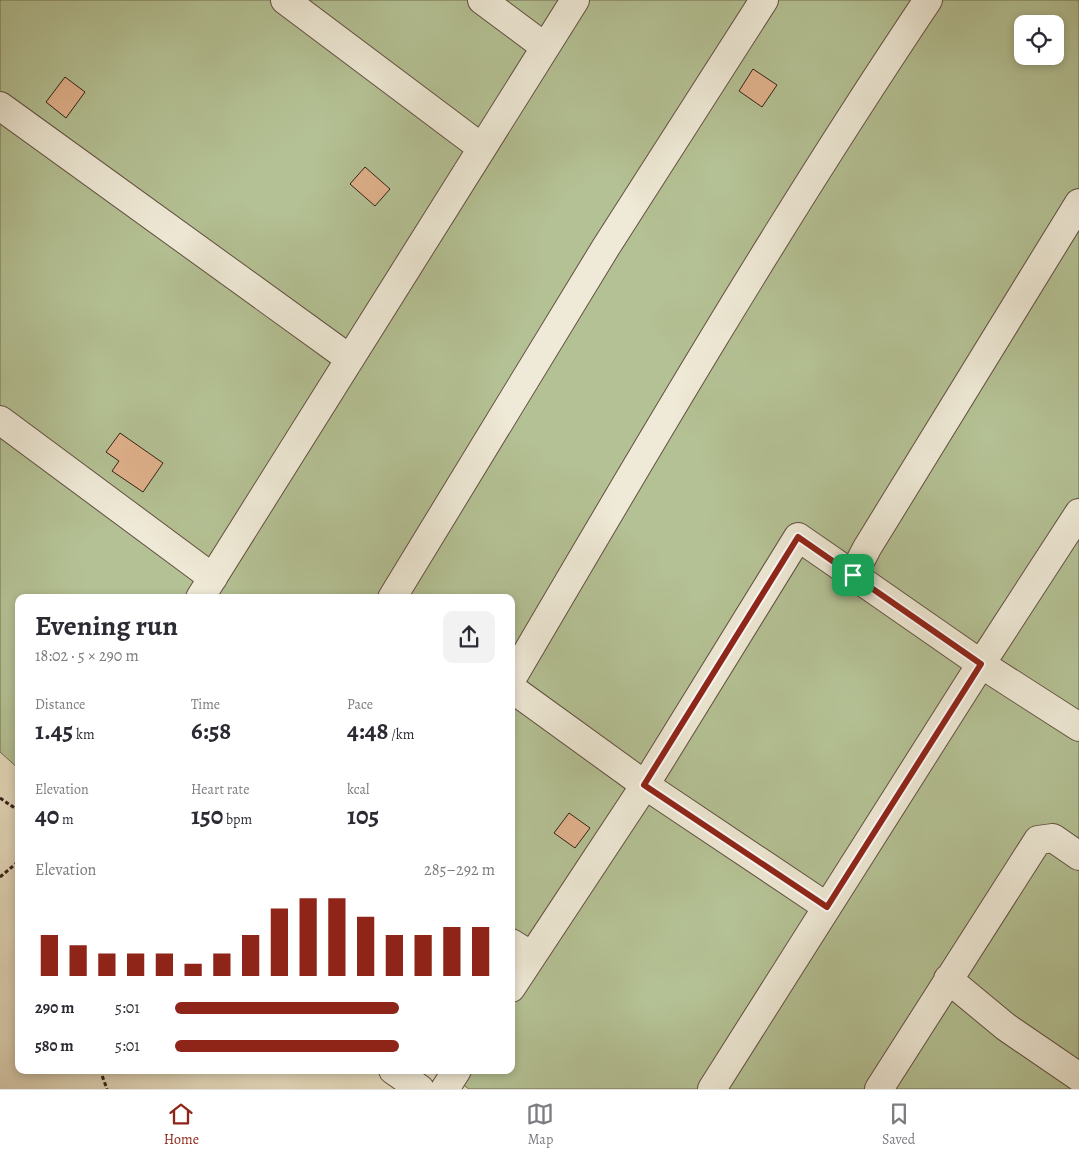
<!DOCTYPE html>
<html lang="en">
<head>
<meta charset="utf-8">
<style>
	:root { --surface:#fff; --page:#f2f2f3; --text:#2b2b33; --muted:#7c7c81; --line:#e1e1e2; --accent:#8f2418 }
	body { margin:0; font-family:Alegreya,serif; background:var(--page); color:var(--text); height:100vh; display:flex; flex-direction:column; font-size:19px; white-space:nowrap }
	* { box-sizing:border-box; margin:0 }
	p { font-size:16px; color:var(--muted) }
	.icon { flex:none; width:28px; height:28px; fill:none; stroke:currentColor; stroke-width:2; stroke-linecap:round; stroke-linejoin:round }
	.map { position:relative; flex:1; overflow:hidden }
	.panel { position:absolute; left:15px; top:594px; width:500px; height:480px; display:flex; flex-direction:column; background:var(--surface); border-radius:10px; box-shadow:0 2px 8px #0003 }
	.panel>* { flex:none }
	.fabs { position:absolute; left:1014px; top:15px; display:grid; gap:10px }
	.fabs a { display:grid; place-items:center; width:50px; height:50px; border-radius:10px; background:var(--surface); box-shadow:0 2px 8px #0003; font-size:25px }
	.pin { position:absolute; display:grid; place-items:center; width:42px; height:42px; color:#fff; margin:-21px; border-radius:10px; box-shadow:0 2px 8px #0006 }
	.round { display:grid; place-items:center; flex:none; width:52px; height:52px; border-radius:10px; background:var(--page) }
	.head { display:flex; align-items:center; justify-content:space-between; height:85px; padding:0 20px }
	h1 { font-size:28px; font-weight:700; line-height:38px }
	.stats { display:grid; grid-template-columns:repeat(3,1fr); gap:8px; height:85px; padding:5px 20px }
	.stats div { display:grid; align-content:center }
	.stats b { font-size:25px; font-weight:700 }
	.stats small { font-size:14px; font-weight:400 }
	.stats p { font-size:14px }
	.chart { height:140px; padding:10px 20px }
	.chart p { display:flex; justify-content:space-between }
	.chart svg { width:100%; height:90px; margin-top:5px; stroke:var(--accent); stroke-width:6 }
	ul { padding:0 20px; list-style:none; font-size:16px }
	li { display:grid; grid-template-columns:80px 60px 1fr; align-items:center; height:38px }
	li i { height:12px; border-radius:6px; background:var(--accent) }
	.tab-bar { display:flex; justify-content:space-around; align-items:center; height:70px; border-top:1px solid var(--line); background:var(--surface); font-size:14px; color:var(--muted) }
	.tab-bar a { display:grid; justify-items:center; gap:2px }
	.tab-bar .active { color:var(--accent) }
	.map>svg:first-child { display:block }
	.green { fill:#b4c194; stroke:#747055; fill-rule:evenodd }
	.building { fill:#e1b28c; stroke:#351f16 }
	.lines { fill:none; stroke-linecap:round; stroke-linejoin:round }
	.minor-casing { stroke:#624f41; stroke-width:30 }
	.path { stroke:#351f16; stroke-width:3; stroke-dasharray:4 2.5; stroke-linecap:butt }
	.minor { stroke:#efead7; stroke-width:28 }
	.route-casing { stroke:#fff; stroke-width:10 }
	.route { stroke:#8f2418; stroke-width:6 }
</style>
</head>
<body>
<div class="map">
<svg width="1079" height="1089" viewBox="0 0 1079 1089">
	<rect width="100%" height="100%" fill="#e7dec1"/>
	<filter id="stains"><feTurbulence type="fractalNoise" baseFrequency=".004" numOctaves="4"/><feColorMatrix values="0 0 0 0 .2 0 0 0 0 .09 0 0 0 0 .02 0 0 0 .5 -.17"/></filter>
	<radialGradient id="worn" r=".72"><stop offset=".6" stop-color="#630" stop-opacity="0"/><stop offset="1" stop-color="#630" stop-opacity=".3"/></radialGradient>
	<path class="green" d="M0,0H1079V1089H469L442,1070H511V598H19V769L0,752ZM1022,24H1055V56H1022Z"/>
	<path class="building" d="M753,69L777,85L762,107L739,91Z
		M65,77L85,92L66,118L46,102Z
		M365,167L390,189L375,206L350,184Z
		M120,433L163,463L143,492L112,471L119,461L106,452Z
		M569,813L590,828L575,848L554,833Z"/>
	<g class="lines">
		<defs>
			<path id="minor" d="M285,0L482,148
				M482,0L545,47
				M0,106L350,359
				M1079,203L867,548L853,575L981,664L1079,513
				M0,420L213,578
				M200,598L575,0
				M392,598L606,247L764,0
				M511,680C645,451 780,221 928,0
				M511,688L645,785L827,907
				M511,943L532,956
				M948,979L1006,1027L1079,1077
				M511,988L645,785L798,537L853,575
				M393,1070L420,1089
				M445,1089L457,1070
				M712,1089L981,664L1079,727
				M879,1089L1038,840L1053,838L1079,856"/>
		</defs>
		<use href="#minor" class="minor-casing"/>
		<path class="path" d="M0,798L19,811
			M0,877L19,861
			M100,1070L107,1089"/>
		<use href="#minor" class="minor"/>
	</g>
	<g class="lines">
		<defs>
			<path id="route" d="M798,537L981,664L827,907L644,785Z"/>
		</defs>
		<use href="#route" class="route-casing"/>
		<use href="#route" class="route"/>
	</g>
	<rect width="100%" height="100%" filter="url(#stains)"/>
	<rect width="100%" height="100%" fill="url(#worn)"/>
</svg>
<div class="fabs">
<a><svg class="icon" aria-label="locate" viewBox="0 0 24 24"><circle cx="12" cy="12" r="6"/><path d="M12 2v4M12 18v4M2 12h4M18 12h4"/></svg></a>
</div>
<div class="pin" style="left:853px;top:575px;background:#1e9e55"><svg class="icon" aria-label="arrive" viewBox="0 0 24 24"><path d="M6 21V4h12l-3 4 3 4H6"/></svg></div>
<section class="panel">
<div class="head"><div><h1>Evening run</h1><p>18:02 · 5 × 290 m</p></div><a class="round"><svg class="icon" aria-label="share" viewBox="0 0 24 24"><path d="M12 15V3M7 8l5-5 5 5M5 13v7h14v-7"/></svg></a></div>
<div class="stats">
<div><p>Distance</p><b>1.45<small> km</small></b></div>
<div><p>Time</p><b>6:58</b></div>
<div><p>Pace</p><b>4:48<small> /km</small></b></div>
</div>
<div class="stats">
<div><p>Elevation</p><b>40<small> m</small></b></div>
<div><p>Heart rate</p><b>150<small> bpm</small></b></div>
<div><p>kcal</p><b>105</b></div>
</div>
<div class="chart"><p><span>Elevation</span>285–292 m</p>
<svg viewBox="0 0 160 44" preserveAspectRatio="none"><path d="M5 44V24M15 44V29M25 44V33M35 44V33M45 44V33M55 44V38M65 44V33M75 44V24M85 44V11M95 44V6M105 44V6M115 44V15M125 44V24M135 44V24M145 44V20M155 44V20"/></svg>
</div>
<ul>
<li><b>290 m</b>5:01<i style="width:70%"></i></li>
<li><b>580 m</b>5:01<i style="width:70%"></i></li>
</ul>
</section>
</div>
<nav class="tab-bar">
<a class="active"><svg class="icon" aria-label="home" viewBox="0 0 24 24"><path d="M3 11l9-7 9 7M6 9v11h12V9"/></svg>Home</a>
<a><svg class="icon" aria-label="map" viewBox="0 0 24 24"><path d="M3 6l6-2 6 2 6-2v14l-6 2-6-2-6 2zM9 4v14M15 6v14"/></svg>Map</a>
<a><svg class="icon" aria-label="saved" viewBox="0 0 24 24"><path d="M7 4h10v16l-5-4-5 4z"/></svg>Saved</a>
</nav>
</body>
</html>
